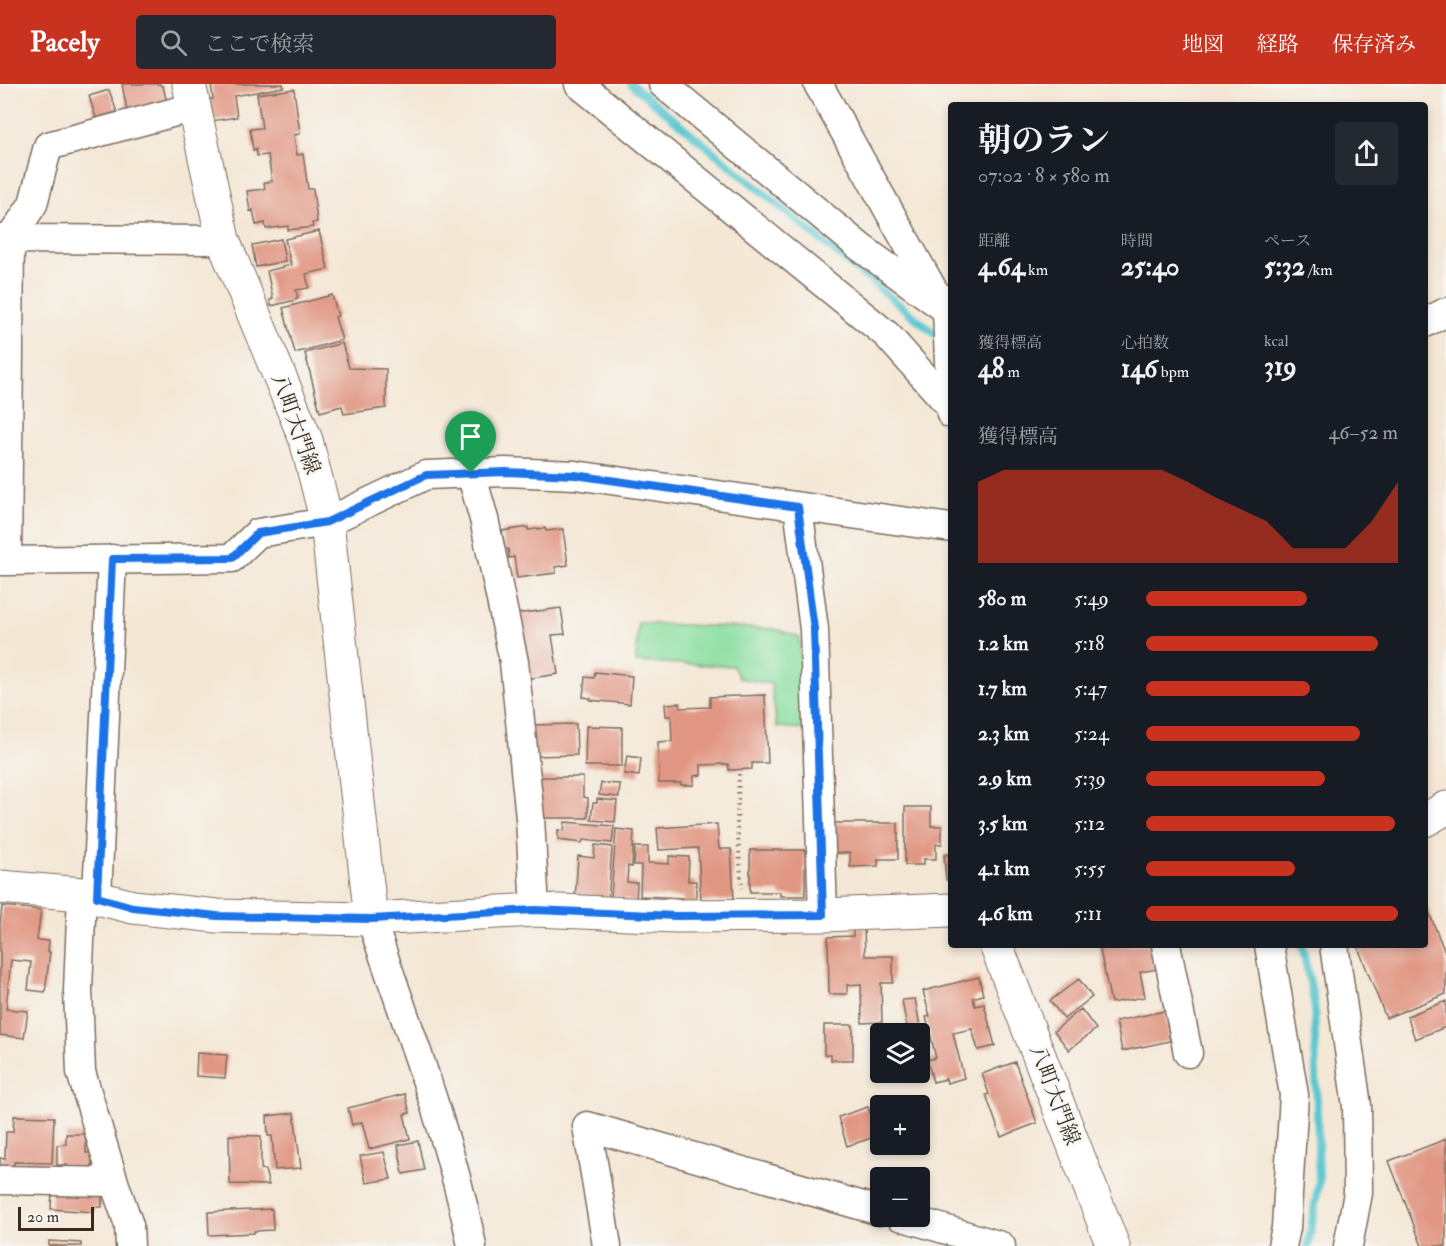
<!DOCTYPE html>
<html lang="ja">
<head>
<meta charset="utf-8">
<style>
	:root { --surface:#171b24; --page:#242831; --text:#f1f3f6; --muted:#9ea1a6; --accent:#c8321e }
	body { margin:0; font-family:"IM FELL Double Pica","Noto Serif JP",serif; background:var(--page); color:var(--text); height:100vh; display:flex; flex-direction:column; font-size:22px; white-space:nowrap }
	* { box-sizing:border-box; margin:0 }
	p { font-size:20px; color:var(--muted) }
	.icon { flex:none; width:33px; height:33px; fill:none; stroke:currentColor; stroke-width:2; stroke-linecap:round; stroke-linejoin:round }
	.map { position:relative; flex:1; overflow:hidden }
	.drawer { position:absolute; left:948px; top:18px; width:480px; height:846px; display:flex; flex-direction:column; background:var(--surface); border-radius:6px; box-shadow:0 3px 9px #0003 }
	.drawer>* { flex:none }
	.fabs { position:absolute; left:870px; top:939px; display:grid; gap:12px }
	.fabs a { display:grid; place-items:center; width:60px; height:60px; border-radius:6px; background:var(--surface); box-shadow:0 3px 9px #0003; font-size:30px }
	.scale { position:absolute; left:18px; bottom:15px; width:76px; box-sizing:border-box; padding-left:6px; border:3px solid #3b2a1e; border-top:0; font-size:16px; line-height:21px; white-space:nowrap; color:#3b2a1e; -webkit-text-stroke:4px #f6f6f2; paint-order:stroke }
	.pin { position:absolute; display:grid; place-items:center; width:51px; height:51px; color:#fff; margin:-62px -26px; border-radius:50% 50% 50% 0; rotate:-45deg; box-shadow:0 0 6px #0007 }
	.pin .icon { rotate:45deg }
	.round { display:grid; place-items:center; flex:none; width:63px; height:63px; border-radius:6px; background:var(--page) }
	.head { display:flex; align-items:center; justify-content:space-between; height:102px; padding:0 30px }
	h1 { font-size:33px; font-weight:700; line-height:45px }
	.figures { display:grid; grid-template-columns:repeat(3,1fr); gap:9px; height:102px; padding:6px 30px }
	.figures div { display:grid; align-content:center }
	.figures b { font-size:26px; font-weight:700 }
	.figures small { font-size:16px; font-weight:400 }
	.figures p { font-size:16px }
	.chart { height:168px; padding:12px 30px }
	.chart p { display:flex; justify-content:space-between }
	.chart svg { width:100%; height:108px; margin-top:6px; fill:var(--accent); opacity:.7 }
	ul { padding:0 30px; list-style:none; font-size:20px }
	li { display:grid; grid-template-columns:96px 72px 1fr; align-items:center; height:45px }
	li i { height:15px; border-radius:8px; background:var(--accent) }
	header { display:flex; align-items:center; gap:36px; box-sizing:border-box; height:84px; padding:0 30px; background:var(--accent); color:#fff }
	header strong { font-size:28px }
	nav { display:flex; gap:33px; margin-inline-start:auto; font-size:21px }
	.search { width:420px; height:54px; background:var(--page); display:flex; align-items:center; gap:15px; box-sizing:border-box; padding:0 21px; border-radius:6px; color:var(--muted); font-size:22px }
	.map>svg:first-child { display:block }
	.green { fill:#8bdfa0; stroke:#63845f; stroke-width:1.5 }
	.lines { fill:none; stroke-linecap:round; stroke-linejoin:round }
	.stream { stroke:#5ac7cf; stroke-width:8 }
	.building { fill:#e19783 }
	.street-casing { stroke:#7c6c5e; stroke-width:31 }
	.secondary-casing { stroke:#7c6c5e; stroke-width:35 }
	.path { stroke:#7c6c5e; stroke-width:4; stroke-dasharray:1.5 4.5; stroke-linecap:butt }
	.street { stroke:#fff; stroke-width:28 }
	.secondary { stroke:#fff; stroke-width:33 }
	.route-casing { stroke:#fff; stroke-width:12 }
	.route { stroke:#1a73e8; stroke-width:8 }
	.labels { text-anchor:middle; stroke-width:4.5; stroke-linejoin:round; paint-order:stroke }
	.street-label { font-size:21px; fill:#3b2a1e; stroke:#f6f6f2 }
</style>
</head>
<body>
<header>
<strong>Pacely</strong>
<div class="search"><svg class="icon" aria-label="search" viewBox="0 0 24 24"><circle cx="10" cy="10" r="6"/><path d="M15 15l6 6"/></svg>ここで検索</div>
<nav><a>地図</a><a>経路</a><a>保存済み</a></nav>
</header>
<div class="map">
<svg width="1446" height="1162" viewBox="0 0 1446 1162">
	<rect width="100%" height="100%" fill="#f6f6f2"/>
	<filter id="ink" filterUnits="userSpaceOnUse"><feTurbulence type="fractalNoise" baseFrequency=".0167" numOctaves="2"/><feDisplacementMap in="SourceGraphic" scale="12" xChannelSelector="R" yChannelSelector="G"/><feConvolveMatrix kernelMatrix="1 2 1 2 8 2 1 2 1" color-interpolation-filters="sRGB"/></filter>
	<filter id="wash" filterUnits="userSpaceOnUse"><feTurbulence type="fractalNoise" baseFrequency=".008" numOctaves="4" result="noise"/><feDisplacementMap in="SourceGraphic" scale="24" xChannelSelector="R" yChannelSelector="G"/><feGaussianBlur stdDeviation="1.35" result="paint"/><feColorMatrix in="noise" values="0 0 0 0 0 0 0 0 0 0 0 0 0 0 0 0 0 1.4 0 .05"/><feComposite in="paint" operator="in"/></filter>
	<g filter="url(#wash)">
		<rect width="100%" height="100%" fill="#f4e7d5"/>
		<path class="green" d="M638,539L775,545L799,553L806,645L777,643L771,600L739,594L733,582L636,578Z"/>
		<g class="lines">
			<path class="stream" d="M631,0L940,254
				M1302,861L1314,918L1319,1098L1308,1162"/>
		</g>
		<g id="blocks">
			<path class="building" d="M122,0H160L161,2H163L167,19L127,27Z
				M211,0H283L284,3L234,12L237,33L212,37L209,15H213Z
				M294,5L300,50L294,51L297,71L303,70L308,105H313L317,138L312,139L313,143L288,146V142L266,145L265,139L256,141L253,126L250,127L247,107L265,105L264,99L272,97L268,71L257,72L256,65L253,66L250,45L262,44L257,10Z
				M109,6L117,28L96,34L89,12Z
				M319,147L328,185L306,190L309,204L296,206L298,214H296V216L271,222L270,216L273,215L267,187L291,181L285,155Z
				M281,155L285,177L256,183L252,161Z
				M332,211L338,232L335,233L342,256L295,269L283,224Z
				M342,259L349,284L386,285V324L344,330L342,322L320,328L305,269Z
				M528,443V446L545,444L546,447L563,445L568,481L555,483L556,489L517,494L514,473L509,474L508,465H505L502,447Z
				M561,524L565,550L552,551L558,590L526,595L516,530Z
				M595,588L632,592L630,620L590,616L591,614L583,613L585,593L594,594Z
				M765,611L768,679H752V685L729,686L728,680L701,681V691L694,692V701H681V699H659L658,658L672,657L671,632H666L665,620L680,619V624L710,623V613Z
				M576,640L577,671L531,672L530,641Z
				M586,642L622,643V682H585Z
				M627,672L641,674L639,692L624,690Z
				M535,693H583V713L588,714V734H536Z
				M601,699L620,700L619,713L599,711Z
				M597,715L617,717L615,738L591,736L593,719H597Z
				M905,723H931V742H942V760H936V775H924V781H905Z
				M565,738L614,742L612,759L583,756L582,759L558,756V746L564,747Z
				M834,739H898V775H878V782L850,783V769H834Z
				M717,740L719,765H731L734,816L701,818L698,764L659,766L657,744Z
				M616,745L634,747L632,783L628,782L627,798L637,799L636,819L619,813H611Z
				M595,761L612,763L608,819L575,815L578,772L594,774Z
				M635,763H648V779L669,780V772L689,773L688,797H696V821L683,820V814L640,812L641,781H634Z
				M750,766H805V812H780V808H750Z
				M951,770V796H946L944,771Z
				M1425,818L1446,871V910L1386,934L1357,861H1425Z
				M2,822L41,826L37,856L49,857L48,868H50L45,908L28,906L31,878L11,876L6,925L28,927L24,954L0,951V841Z
				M864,843L865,872H893V899H881L882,938L862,939L861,900L847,901V910H829L828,853L853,852V844Z
				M1099,861H1153L1158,885L1140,888L1145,913L1111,919Z
				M979,893L983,911L973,914L975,922L984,920L995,962L978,966L972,945L953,949L964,994L947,999L946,995L933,998L927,976L936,974L926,933L930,932L923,907Z
				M1079,895L1092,913L1064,935L1050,917Z
				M915,915L920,942L907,944L902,916Z
				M1446,917V943L1415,955L1407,932Z
				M1081,925L1096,945L1069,966L1054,947Z
				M1165,927L1170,957L1122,967L1116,937Z
				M824,941H853V976H831V971H824Z
				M197,969L227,971L225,994L196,992Z
				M1015,978L1037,1039L1001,1053L986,1011L989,1010L982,990Z
				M405,1010L410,1029L404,1030L410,1055L369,1065L362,1038L352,1041L348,1024Z
				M868,1023L878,1052L847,1062L838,1033Z
				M294,1029L301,1084L275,1086L272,1052H268L267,1032Z
				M14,1032L54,1033L52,1079L14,1078V1085L0,1084V1074L5,1075L6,1048H13Z
				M66,1050H86V1069H92V1090L67,1085V1081H57V1061L66,1060Z
				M229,1051L261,1052V1085L265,1086L269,1101L230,1100Z
				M1446,1055V1162H1422L1389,1077Z
				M418,1057L424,1086L403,1090L398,1061Z
				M384,1068L391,1095L366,1099L360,1072Z
				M52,1106L102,1108V1123H94V1128L51,1125Z
				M272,1125L273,1146L254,1147V1149L209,1151L208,1128Z
				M49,1157L81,1159V1162H49Z"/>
		</g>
	</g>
	<g filter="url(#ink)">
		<use href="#blocks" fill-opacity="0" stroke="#7c6c5e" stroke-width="1.5"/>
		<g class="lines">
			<defs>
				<path id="street" d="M579,0L887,251L951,323
					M663,0L860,163L951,229
					M818,0L932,204L947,226L951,330
					M0,155L223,156
					M1425,239L1446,228
					M471,389L484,435L514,578L530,734L535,826
					M798,423L814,545L823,831
					M0,477H7L10,155L33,120L48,62L194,23
					M7,477L232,474L258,449L327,438L426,391L506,388L575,391L951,444
					M82,810L78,906L81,988L114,1098L129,1141L130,1162
					M97,813L112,475
					M371,835C407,942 450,1051 472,1162
					M1166,861L1188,969
					M1269,861L1294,1011L1286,1144L1282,1162
					M1334,861L1357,1022L1358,1109L1348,1162
					M0,1096L114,1098
					M900,1132L1001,1162
					M607,1162L587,1042L880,1127"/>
				<path id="secondary" d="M189,0L223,156L306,356L327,438L371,835
					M1425,736L1446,724
					M0,803L82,810L133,823L217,832L371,835L535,826L676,832L823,831L951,826
					M996,861L1113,1162"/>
			</defs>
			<use href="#street" class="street-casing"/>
			<use href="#secondary" class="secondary-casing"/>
			<path class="path" d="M739,690L737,740L742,804"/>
			<use href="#street" class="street"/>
			<use href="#secondary" class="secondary"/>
		</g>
	</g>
	<g class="lines" filter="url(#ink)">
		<defs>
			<path id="route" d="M506,388L575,391L798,423L814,545L823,831L676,832L535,826L371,835L217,832L133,823L97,813L112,475L232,474L258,449L327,438L426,391Z"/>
		</defs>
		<use href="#route" class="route-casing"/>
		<use href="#route" class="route"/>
	</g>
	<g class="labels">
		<g class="street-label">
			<text transform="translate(296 340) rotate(70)" y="7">八町大門線</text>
			<text transform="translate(1055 1011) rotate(69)" y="7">八町大門線</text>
		</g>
	</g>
</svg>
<div class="fabs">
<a><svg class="icon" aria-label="layers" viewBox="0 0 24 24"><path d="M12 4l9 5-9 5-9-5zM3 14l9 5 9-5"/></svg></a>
<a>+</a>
<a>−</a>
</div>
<div class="scale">20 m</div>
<div class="pin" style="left:471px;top:389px;background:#1e9e55"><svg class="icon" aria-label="arrive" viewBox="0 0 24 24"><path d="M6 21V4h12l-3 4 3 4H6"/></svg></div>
<section class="drawer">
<div class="head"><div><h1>朝のラン</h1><p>07:02 · 8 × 580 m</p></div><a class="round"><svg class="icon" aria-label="share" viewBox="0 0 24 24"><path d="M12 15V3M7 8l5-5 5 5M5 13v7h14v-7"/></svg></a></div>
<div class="figures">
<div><p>距離</p><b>4.64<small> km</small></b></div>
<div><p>時間</p><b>25:40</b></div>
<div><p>ペース</p><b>5:32<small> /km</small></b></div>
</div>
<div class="figures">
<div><p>獲得標高</p><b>48<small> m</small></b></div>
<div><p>心拍数</p><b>146<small> bpm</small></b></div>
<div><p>kcal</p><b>319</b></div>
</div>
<div class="chart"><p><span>獲得標高</span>46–52 m</p>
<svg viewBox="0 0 160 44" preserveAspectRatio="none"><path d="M0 44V11L10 6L20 6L30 6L40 6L50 6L60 6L70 6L80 11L90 17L100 22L110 27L120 38L130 38L140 38L150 27L160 11V44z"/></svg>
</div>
<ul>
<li><b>580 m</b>5:49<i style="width:64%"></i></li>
<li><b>1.2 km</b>5:18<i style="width:92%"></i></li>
<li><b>1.7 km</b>5:47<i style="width:65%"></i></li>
<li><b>2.3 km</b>5:24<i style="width:85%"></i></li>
<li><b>2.9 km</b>5:39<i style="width:71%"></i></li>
<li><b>3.5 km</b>5:12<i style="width:99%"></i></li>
<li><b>4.1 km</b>5:55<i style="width:59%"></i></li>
<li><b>4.6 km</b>5:11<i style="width:100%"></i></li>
</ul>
</section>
</div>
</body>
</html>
